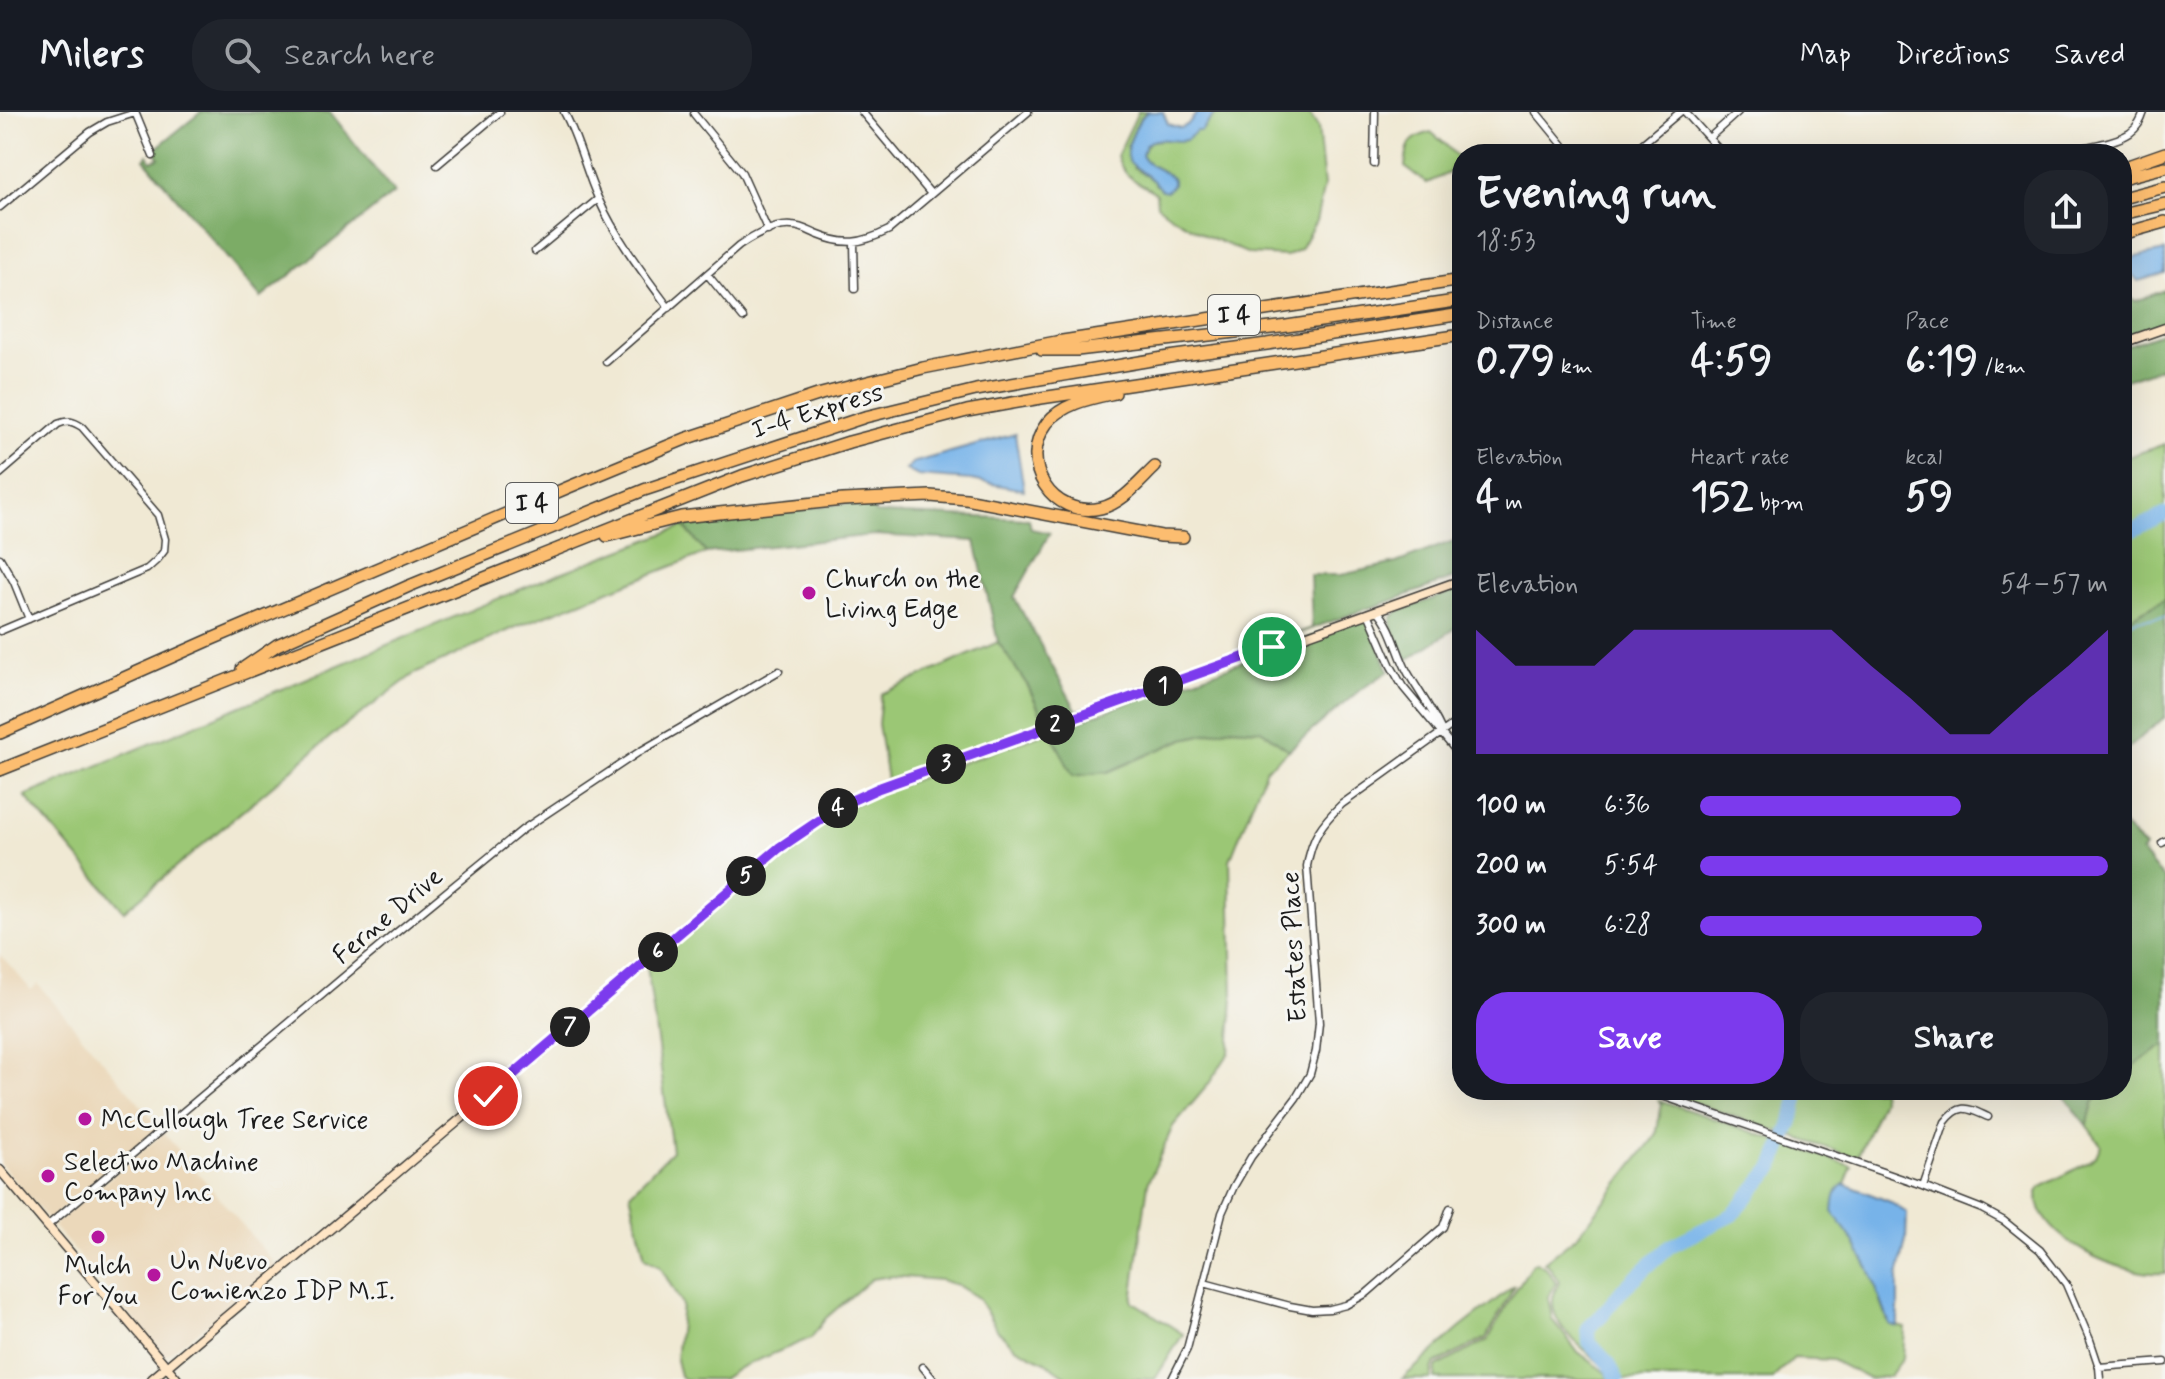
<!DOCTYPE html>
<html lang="en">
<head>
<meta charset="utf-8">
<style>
	:root { --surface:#171b24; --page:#20242c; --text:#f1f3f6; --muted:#9ea1a6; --line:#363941; --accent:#7c3aed }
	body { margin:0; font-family:Mynerve,sans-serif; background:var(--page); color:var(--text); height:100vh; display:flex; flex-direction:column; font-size:30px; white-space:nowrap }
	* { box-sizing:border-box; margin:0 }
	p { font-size:26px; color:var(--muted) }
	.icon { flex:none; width:44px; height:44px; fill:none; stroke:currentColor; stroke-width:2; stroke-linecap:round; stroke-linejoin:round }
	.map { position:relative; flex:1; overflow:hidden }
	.drawer { position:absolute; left:1452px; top:32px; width:680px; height:956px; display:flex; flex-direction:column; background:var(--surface); border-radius:32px; box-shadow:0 8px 32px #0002 }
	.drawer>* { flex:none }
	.pin { position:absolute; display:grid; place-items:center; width:68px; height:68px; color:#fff; margin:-34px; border:4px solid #fff; border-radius:50%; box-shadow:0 2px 8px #0007 }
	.km { position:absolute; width:40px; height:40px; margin:-20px; border-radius:50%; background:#222; color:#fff; font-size:22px; line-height:40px; text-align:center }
	.round { display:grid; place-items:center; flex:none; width:84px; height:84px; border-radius:32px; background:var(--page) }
	.summary { display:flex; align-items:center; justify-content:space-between; height:136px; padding:0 24px }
	h1 { font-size:44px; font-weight:800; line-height:60px }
	.figures { display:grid; grid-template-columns:repeat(3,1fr); gap:12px; height:136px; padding:8px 24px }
	.figures div { display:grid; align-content:center }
	.figures b { font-size:40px; font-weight:800 }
	.figures small { font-size:22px; font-weight:400 }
	.figures p { font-size:22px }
	.chart { height:224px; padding:16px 24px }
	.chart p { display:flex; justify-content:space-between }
	.chart svg { width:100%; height:144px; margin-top:8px; fill:var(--accent); opacity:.7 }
	.primary-button { display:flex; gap:16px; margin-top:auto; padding:16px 24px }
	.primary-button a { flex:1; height:92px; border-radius:32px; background:var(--accent); color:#fff; font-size:32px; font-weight:800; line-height:92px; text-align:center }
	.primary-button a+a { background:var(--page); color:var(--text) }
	ul { padding:0 24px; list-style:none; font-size:26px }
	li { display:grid; grid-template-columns:128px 96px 1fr; align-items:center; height:60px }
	li i { height:20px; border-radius:10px; background:var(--accent) }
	header { display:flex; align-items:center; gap:48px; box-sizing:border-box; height:112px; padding:0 40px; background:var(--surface); border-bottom:2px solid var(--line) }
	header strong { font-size:38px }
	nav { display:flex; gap:44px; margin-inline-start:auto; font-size:28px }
	.search { width:560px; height:72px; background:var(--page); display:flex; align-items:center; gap:20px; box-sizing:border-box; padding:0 28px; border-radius:32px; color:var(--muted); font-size:30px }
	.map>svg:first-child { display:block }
	.built { fill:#ebd8ba }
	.green { fill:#9bc775; stroke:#5c7248; stroke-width:2 }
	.forest { fill:#7cac66; stroke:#4c6441; stroke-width:2 }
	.water { fill:#77b3e9; stroke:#4a6882; stroke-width:2 }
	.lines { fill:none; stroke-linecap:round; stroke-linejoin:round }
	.stream { stroke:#77b3e9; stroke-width:2 }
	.river { stroke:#77b3e9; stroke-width:14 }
	.street-casing { stroke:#3c3b38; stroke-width:9 }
	.secondary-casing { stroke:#3c3b38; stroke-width:11 }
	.highway-casing { stroke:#3c3b38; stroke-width:14 }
	.street { stroke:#fff; stroke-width:6 }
	.secondary { stroke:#fee5c5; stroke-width:8 }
	.highway { stroke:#fcbd6f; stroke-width:11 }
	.route-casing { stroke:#fff; stroke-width:16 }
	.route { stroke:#7c3aed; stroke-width:10 }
	.poi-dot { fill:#b5179e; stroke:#f6f6f2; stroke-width:3 }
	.labels { text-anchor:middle; stroke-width:6; stroke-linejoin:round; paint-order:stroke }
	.shield { fill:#f6f6f2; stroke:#5d5d5c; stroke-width:2 }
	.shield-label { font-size:24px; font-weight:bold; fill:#1c1c1c }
	.street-label { font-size:26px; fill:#1c1c1c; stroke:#f6f6f2 }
	.poi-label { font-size:26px; fill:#1c1c1c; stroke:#f6f6f2; text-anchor:start }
</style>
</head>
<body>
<header>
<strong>Milers</strong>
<div class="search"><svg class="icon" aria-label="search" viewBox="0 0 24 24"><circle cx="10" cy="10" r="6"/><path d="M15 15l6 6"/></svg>Search here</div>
<nav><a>Map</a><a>Directions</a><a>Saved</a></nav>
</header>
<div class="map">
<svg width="2165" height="1267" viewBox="0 0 2165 1267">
	<rect width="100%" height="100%" fill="#f6f6f2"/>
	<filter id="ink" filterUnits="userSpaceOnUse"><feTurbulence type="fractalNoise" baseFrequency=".0125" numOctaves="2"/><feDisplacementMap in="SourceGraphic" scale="16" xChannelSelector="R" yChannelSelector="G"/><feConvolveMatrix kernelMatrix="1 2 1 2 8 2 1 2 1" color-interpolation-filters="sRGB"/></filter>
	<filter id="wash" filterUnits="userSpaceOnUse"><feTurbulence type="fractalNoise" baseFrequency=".006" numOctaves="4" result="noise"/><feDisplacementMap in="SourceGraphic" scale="32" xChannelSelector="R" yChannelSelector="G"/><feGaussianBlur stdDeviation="1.8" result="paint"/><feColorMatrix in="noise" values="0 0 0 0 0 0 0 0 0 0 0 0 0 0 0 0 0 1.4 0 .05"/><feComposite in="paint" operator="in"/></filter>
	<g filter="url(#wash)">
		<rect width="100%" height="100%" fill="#f0e9d4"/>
		<path class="built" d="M0,842L31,878L38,872L159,1015L48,1108L0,1051Z
			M164,1021L278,1155L231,1195L165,1244L53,1114Z"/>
		<path class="green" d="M1138,0H1147L1139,7L1127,35L1134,55L1153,68L1156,73L1167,62C1153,52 1131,50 1150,29L1173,27L1183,29L1196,19L1203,17L1216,0H1308L1318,15L1324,74L1316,109L1300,137L1287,144L1249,142L1205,123L1173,105L1157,93L1156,81C1137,69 1124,67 1117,44Z
			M1431,20L1446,33L1457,45L1449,61L1427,71L1405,55C1407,33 1408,26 1431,20Z
			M2165,332V487L2129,506L2131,509L2122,520V347Z
			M684,414L706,441L516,515L414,562L330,625L124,799L25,684L550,465Z
			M998,530L1028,574L1046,612L881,672L887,668L878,612L881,582Z
			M1231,616L1261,618L1289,638L1266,657L1230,748L1233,886L1229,941L1208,973L1173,1014L1148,1071L1132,1189L1183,1222L1155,1267H1070L1045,1250L1015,1235L998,1219L978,1186L957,1173L940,1168L892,1164L871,1167L826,1206L811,1226L739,1256L722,1267H684L680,1264L676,1248L682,1193L660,1154L645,1146L630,1081L672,1039L647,854L781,739L820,711L846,696L881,680L1050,619L1074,664L1150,641L1184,627Z
			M2165,933V1161C2124,1165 2036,1128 2037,1080L2041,1075L2089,1050L2096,1044L2101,1033L2087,1014L2093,991L2103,978H2122V961Z
			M1656,978H1881L1882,988L1857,1046Z
			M1659,988L1852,1054L1845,1072L1842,1073L1854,1130L1870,1159L1889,1212L1905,1216L1903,1246L1890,1264L1869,1267L1832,1248L1794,1246L1772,1267H1615C1598,1243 1551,1222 1553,1188C1553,1182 1557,1176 1559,1170L1549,1154L1544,1150L1578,1123L1656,1023L1662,992Z
			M1536,1150L1546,1156L1556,1171L1548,1185L1552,1207L1577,1239L1606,1261L1610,1267H1435L1436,1255L1488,1228L1509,1189L1532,1152Z
			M1515,1173L1486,1226L1435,1252L1433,1255L1431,1267H1402L1460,1216Z"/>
		<path class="forest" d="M201,0H330L394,81L261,186L144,47L148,43L151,49L159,46L155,37Z
			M2165,178V211L2122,227V180L2126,185L2136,189Z
			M2165,220V255L2122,269V235Z
			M872,391L875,401L1029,407L1031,417L1050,421L1014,485L1077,599L1312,516L1310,463H1341L1396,451L1456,428L1462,421V463L1380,493L1366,497L1046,612L1028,574L998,530L975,429L874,423L706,441L684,414L701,407L842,392Z
			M1462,476V512L1407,548L1391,514V506L1397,500Z
			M2165,487V605L2122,641V520L2130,509L2129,506Z
			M1367,505L1389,559L1360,578L1289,638L1261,618L1231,616L1184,627L1108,660L1073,664L1050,619Z
			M2122,713L2145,736L2141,740L2165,768V933L2122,961Z
			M2060,978H2103L2093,991L2087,1014Z"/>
		<path class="water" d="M1147,0H1163L1168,12L1181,16L1188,12L1198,0H1216L1201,19H1196C1193,22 1190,26 1186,28C1175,32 1161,22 1146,32L1142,43C1147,56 1164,57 1173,67V73L1167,79L1162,78C1157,73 1153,68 1148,64C1127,49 1121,48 1133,22C1137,13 1139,7 1147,0Z
			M2165,139V161L2138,169L2130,160L2128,151L2131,146Z
			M1015,322L1024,378L971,368L918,364L906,358L912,351Z
			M1845,1072L1888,1089L1907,1101L1906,1128L1898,1165V1215L1890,1213L1870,1159L1854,1130L1833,1100C1834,1089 1834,1078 1845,1072Z"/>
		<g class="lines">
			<path class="stream" d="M2122,515L2137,508L2165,505"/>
			<path class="river" d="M2122,426L2129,420L2165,402
				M1617,1267L1609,1252L1589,1230L1588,1216L1602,1203L1623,1177L1670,1134L1732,1103L1773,1055L1792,1009L1799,978"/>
		</g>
	</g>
	<g filter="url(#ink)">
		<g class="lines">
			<defs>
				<path id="street" d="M135,0L153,44
					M564,0C579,27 585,58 598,86C616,126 643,161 669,196
					M862,0L931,82
					M1536,0L1563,33
					M1685,0L1723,42
					M694,2L742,61L768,119
					M1709,26L1738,0
					M1630,42L1680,0
					M2042,42C2065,39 2112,33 2130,21C2138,15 2141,9 2144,0
					M1374,52L1375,0
					M437,53L500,0
					M0,95L90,20L107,10L135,1
					M854,131L855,177
					M535,139L598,87
					M707,162L743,206
					M606,250L739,134C754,124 774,112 792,114C801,114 809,119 816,122C845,134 861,132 889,118L1028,0
					M0,362L58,312C68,308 73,309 82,315L158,403L165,427L164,439L157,448L147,457L0,519
					M0,446L14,470L29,507
					M1377,498C1393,515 1397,541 1408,561C1419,580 1432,597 1441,617
					M1368,501L1391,554L1403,575L1462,646
					M2162,731L2165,729
					M1645,978L1923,1074L1982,1097L2004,1109L2040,1138L2066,1172L2090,1228L2099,1255L2100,1267
					M1923,1074L1945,1010C1960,990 1968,996 1988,1005
					M47,1114L397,820L522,718L639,640L779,559
					M1204,1171L1290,1194L1312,1198L1330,1197L1346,1193L1367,1181L1443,1115L1450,1096
					M923,1255L933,1267
					M2099,1255L2165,1250
					M1172,1267L1187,1237L1222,1101L1234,1074L1251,1045L1296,986L1310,962L1316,939L1319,911L1307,754C1312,725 1321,712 1342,692L1462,606"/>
				<path id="secondary" d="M2122,231L2165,216
					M0,1058L177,1267
					M152,1267L583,904L779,736L844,692L879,676L1462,468"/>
				<path id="highway" d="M2122,56L2165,41
					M2122,66L2165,55
					M2122,86L2165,75
					M2122,102L2165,92
					M2122,122L2165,110
					M1042,238H1077L1280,215L1462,188
					M1115,281C1092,286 1063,291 1047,311C1017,351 1052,407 1101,396C1123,391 1140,369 1155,355
					M607,424L681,405L843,388L930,384L966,387L1161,424L1183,425
					M242,557L277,533L409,474L644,378L865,305L976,278L1175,244L1267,232L1462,202
					M0,621L212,527L569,375L685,327L821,282L923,256L1056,230L1462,168
					M0,658L742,364L849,330L967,299L1041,286L1462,223"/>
			</defs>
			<use href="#street" class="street-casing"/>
			<use href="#secondary" class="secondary-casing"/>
			<use href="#highway" class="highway-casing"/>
			<use href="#street" class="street"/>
			<use href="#secondary" class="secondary"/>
			<use href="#highway" class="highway"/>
		</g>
	</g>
	<g class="lines" filter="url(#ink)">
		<defs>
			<path id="route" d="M488,984L779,736L844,692L879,676L1272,535"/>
		</defs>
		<use href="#route" class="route-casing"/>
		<use href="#route" class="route"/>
	</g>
	<g class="poi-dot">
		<circle cx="809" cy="481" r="8"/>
		<circle cx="85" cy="1007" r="8"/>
		<circle cx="48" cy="1064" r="8"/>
		<circle cx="98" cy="1125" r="8"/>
		<circle cx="154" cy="1163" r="8"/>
	</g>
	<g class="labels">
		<g class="shield">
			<rect x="1208" y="183" width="52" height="40" rx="6"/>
			<rect x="506" y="371" width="52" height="40" rx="6"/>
		</g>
		<g class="shield-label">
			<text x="1234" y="211">I 4</text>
			<text x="532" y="399">I 4</text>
		</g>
		<g class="street-label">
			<text transform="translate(817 298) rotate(-17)" y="9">I-4 Express</text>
			<text transform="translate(387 803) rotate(-40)" y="9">Ferne Drive</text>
			<text transform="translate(1293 835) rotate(-93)" y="9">Estates Place</text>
		</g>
		<g class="poi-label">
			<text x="825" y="475">Church on the<tspan x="825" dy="30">Living Edge</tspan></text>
			<text x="101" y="1016">McCullough Tree Service</text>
			<text x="64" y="1058">Selectwo Machine<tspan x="64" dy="30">Company Inc</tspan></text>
			<text x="170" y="1157">Un Nuevo<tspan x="170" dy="30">Comienzo IDP M.I.</tspan></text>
			<text x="98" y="1162" text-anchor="middle">Mulch<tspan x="98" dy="30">For You</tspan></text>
		</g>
	</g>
</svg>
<div class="pin" style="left:1272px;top:535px;background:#1e9e55"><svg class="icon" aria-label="arrive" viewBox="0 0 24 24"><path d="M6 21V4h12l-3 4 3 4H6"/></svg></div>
<div class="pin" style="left:488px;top:984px;background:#d93025"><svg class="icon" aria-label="check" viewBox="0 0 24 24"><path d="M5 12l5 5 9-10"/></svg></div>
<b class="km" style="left:1163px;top:574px">1</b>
<b class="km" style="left:1055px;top:613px">2</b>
<b class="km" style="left:946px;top:652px">3</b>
<b class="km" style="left:838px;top:696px">4</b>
<b class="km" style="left:746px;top:764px">5</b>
<b class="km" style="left:658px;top:840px">6</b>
<b class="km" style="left:570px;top:915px">7</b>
<section class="drawer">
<div class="summary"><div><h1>Evening run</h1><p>18:53</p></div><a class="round"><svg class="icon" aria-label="share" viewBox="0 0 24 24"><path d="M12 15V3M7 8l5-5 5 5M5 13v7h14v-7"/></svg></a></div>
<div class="figures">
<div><p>Distance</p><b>0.79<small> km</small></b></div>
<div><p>Time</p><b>4:59</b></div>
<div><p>Pace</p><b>6:19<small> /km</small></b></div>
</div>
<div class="figures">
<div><p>Elevation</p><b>4<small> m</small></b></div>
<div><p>Heart rate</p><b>152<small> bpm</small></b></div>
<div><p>kcal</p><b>59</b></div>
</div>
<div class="chart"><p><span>Elevation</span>54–57 m</p>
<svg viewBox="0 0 160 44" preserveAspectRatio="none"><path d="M0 44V6L10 17L20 17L30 17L40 6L50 6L60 6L70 6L80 6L90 6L100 17L110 27L120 38L130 38L140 27L150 17L160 6V44z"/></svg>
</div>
<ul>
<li><b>100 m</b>6:36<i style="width:64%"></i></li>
<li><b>200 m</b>5:54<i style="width:100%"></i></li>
<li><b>300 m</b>6:28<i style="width:69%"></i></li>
</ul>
<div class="primary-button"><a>Save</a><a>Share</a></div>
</section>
</div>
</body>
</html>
